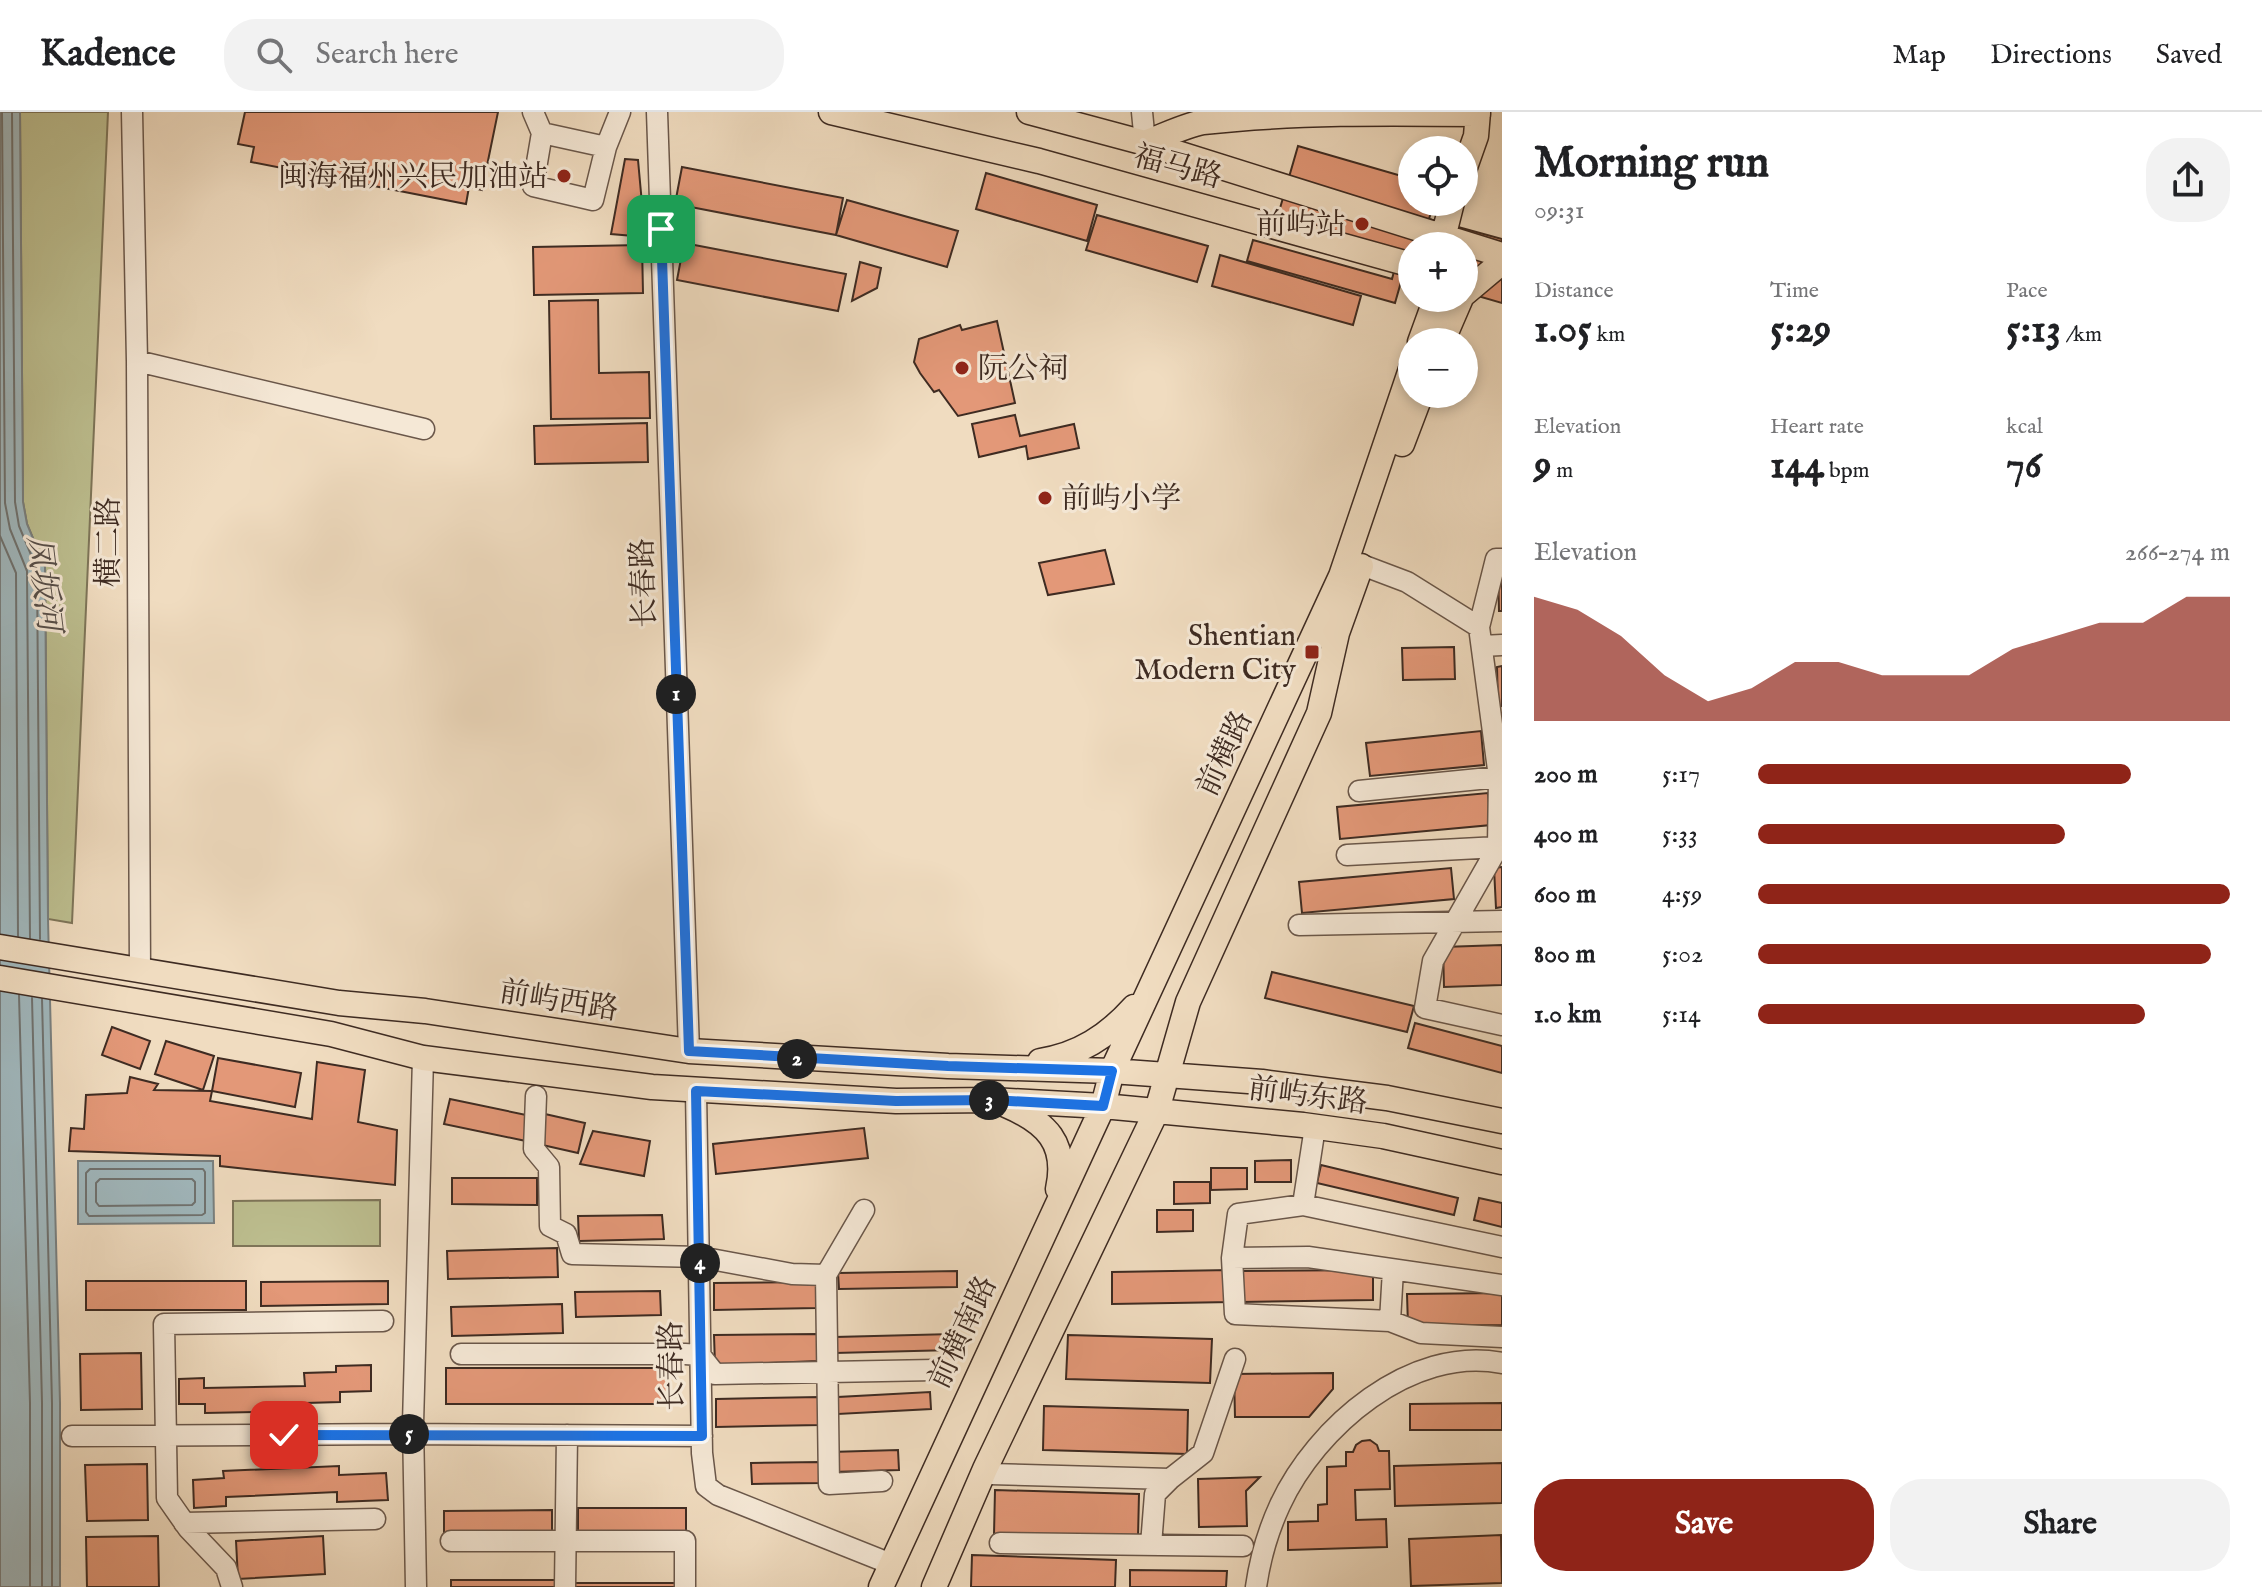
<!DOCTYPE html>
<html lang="en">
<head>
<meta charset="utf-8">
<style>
	:root { --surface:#fff; --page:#f2f2f2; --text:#202124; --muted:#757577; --line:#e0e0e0; --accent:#8f2418 }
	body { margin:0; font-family:"IM FELL English","Noto Serif SC",serif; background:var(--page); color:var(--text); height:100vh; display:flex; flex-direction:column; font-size:30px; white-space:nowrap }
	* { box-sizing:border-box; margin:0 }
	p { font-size:26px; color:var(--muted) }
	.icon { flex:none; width:44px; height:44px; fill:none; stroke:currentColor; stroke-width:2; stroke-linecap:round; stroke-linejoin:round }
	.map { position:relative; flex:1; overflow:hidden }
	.panel { display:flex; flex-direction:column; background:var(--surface); width:760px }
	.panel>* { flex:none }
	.fabs { position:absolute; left:1398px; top:24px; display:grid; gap:16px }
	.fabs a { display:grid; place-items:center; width:80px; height:80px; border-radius:50%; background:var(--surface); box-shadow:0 4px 12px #0003; font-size:40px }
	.pin { position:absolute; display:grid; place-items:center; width:68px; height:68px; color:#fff; margin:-34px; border-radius:16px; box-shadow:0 4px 12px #0006 }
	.km { position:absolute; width:40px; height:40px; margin:-20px; border-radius:50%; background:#222; color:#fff; font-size:22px; line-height:40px; text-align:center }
	.round { display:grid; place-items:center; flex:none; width:84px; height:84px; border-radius:32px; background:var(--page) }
	.head { display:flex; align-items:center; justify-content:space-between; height:136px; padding:0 32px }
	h1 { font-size:44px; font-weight:700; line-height:60px }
	.stats { display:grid; grid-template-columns:repeat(3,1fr); gap:12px; height:136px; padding:8px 32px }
	.stats div { display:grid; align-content:center }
	.stats b { font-size:40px; font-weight:700 }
	.stats small { font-size:22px; font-weight:400 }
	.stats p { font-size:22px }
	.chart { height:224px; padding:16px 32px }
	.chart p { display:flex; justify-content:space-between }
	.chart svg { width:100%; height:144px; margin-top:8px; fill:var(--accent); opacity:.7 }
	.cta { display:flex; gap:16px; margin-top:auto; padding:16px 32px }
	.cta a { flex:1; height:92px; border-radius:32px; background:var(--accent); color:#fff; font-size:32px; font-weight:700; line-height:92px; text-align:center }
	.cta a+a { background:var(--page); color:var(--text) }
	ul { padding:0 32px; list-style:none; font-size:26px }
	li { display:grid; grid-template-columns:128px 96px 1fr; align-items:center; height:60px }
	li i { height:20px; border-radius:10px; background:var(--accent) }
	header { display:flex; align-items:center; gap:48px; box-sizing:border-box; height:112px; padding:0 40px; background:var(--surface); border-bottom:2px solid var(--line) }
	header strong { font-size:38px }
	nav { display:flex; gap:44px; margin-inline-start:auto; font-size:28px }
	.search { width:560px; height:72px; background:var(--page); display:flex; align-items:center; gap:20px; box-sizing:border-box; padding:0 28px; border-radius:32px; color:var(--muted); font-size:30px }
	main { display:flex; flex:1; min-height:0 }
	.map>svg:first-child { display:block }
	.green { fill:#bdbf90; stroke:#7e7559; stroke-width:2 }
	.water { fill:#a0b8be; stroke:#798080; stroke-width:2 }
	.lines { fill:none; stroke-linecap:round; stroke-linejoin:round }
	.shore { stroke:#6f7270; stroke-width:2 }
	.building { fill:#e39878; stroke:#3e2b22; stroke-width:2 }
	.minor-casing { stroke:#6a574a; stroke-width:23 }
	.major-casing { stroke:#3e2b22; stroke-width:27 }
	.minor { stroke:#f5e8d6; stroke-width:20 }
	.major { stroke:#f0dcc0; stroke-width:24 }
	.route-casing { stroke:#fff; stroke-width:16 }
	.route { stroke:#1a73e8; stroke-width:10 }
	.poi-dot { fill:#8f2418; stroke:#f5e8d6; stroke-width:3 }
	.labels { text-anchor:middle; stroke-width:6; stroke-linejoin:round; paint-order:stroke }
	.street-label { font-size:30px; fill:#3e2b22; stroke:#f5e8d6 }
	.poi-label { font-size:30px; fill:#3e2b22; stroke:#f5e8d6; text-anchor:end }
	.water-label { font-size:32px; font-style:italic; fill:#564e49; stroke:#f5e8d6 }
</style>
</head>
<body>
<header>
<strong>Kadence</strong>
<div class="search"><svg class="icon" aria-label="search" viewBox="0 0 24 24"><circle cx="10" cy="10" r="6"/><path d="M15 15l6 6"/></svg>Search here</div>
<nav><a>Map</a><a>Directions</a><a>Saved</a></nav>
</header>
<main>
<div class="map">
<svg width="1502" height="1475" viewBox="0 0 1502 1475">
	<rect width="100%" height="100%" fill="#f0dcc0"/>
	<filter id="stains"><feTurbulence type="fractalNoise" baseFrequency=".0025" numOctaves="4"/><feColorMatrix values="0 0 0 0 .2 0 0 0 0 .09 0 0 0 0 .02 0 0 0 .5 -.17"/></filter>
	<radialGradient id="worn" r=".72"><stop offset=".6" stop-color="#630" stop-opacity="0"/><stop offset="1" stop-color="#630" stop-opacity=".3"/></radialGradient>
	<path class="green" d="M20,0H108L72,811L48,807L45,455L27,412L23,390Z
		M380,1088V1134H233V1089Z"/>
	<path class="water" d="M0,0H20L23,390L27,412L45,455L48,807L60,1291V1475H0Z
		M78,1049H213L214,1111L78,1112Z"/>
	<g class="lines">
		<path class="shore" d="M2,0L5,391L10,417L27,459L30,826
			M12,0L15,390L19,414L37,457L40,827
			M0,424L16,461L18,824
			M19,883L30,1291V1475
			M32,886L42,1291V1475
			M42,887L52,1291V1475
			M90,1057H203L205,1060V1101L202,1103L89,1104L86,1100V1061Z
			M100,1067H192L195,1070V1090L192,1093L99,1094L96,1090V1071Z"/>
	</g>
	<path class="building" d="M245,0H498L482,78L469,75L466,92L251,50L254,35L238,32Z
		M1298,34L1412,67V90H1434L1429,107L1502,127V191L1464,180V134H1412V165L1403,163L1395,191L1247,149L1253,128L1392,167L1396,152L1274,117Z
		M625,47L638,48L645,125L611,122Z
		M682,55L843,86L836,123L675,92Z
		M986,61L1097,93L1087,129L976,97Z
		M847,88L958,119L947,155L836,123Z
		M1097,103L1208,134L1197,170L1086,138Z
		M684,131L846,162L838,199L677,168Z
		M642,133L643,181L534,183L533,135Z
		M1220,143L1361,184L1353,213L1212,174Z
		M860,150L881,156L877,176L852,189Z
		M598,188L599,261L649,260L650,306L551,307L549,189Z
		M997,209L1015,291L958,304L939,278L934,280L920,261L914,250L919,227L960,213L962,218Z
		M1015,303L1020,324L1074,312L1079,336L1028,347L1026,334L979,345L972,312Z
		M647,311L648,350L535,352L534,314Z
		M1105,438L1114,472L1048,483L1039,451Z
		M1498,459H1502V499H1499Z
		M1454,535L1455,567L1403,568L1402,536Z
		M1502,554V594L1498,595L1497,555Z
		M1481,619L1484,653L1370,664L1366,631Z
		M1488,681L1491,713L1340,727L1337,695Z
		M1502,755V795L1496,796L1494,756Z
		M1451,756L1454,787L1302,801L1299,770Z
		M1502,833V873L1444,875L1443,835Z
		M1272,860L1414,894L1407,920L1265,886Z
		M1415,911L1502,934V961L1408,936Z
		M112,915L150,929L140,957L102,943Z
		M166,929L214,944L203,978L155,962Z
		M218,946L301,961L295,995L212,979Z
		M317,950L365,958L358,1010L397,1018L395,1073L220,1054V1044L69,1039L71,1016L84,1017L86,983L127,981L130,965L158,972L154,978L212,979L210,989L312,1007Z
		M450,987L531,1004L526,1029L444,1012Z
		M545,1002L585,1011L578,1041L538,1032Z
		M864,1016L868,1046L716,1062L713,1032Z
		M593,1019L650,1029L644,1064L580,1052Z
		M1291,1048V1070H1255V1049Z
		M1321,1053L1458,1086L1454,1103L1317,1071Z
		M1211,1056H1247V1077L1211,1078Z
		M452,1066H537V1093L452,1092Z
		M1174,1070H1210V1091L1174,1092Z
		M1479,1086L1502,1091V1115L1474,1108Z
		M1157,1098H1193V1119L1157,1120Z
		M662,1103L664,1127L579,1129L578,1104Z
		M557,1136L558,1165L448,1167L447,1139Z
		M1231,1158L1232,1190L1112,1192V1160Z
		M1373,1158V1188L1240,1190V1159Z
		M957,1159V1175L839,1177L838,1161Z
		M86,1169H246V1198H86Z
		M388,1169V1192L261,1194V1170Z
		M817,1170V1196L714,1198V1171Z
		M660,1179L661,1203L576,1205L575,1180Z
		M1502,1181V1213L1408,1214L1407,1182Z
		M562,1192L563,1221L452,1224L451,1195Z
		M818,1222V1249L715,1253L714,1223Z
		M953,1222V1238L835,1241V1225Z
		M1068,1223L1212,1227L1210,1271L1066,1267Z
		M141,1241L142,1297L81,1298L80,1242Z
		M371,1253V1279L340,1280V1290L306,1291V1299L205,1301V1292H179V1267L204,1266V1276L305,1274L304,1261L336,1260V1254Z
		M446,1256H669V1292H446Z
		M1333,1261V1277L1309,1305H1235L1234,1262Z
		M930,1280L931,1297L838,1302V1285Z
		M820,1285L821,1313L716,1315V1287Z
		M1502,1291V1318H1410V1292Z
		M1044,1294L1188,1298L1187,1342L1043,1338Z
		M1370,1328L1377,1333L1379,1339H1389L1390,1377L1355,1378L1356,1408L1386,1407L1387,1435L1288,1438V1410L1318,1409V1393L1327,1392V1355L1346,1354V1340H1353L1356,1333L1362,1329Z
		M898,1338L899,1358L831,1360L830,1340Z
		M821,1350V1371L752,1372L751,1351Z
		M1502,1351V1391L1395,1394L1394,1354Z
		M147,1352L148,1408L87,1409L85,1353Z
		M339,1354V1363L386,1361L388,1388L337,1390V1380L226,1385V1394L194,1396L193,1368L224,1366L223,1359Z
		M1260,1365L1246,1379L1247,1414L1199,1415L1198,1367Z
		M995,1378L1139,1382L1138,1426L994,1422Z
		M578,1396H686V1420L578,1421Z
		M552,1398V1423H444V1399Z
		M1501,1423L1502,1471L1411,1474L1409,1427Z
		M158,1424L159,1475H87L86,1425Z
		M323,1424L325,1462L238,1467L236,1429Z
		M972,1443L1116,1448L1115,1475H971Z
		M1130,1458L1227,1459L1226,1475H1130Z
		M451,1468H559V1475H451Z
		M574,1471H682V1475H574Z"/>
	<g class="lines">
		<defs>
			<path id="minor" d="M132,0L137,249L140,859
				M533,0L542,21L606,35L620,0
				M657,0L689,939
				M1142,0L1145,31
				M542,21L533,74L593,88L606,35
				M137,249L424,317
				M1362,453L1407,470L1479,515L1499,665L1498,735H1502
				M1479,515L1496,447H1502
				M1482,534L1502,533
				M1359,679L1499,665
				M1498,735L1433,849L1425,896L1502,913
				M1347,743L1498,735
				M1299,813L1502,809
				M696,979L702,1341L706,1374L718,1383L891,1452
				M536,984L534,1037L549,1055L550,1114L566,1122L572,1142L700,1145L792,1162L826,1163L864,1098
				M1303,1093L1315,1015
				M1502,1135L1303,1093L1238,1102L1232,1146L1308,1145L1502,1173
				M1232,1146L1235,1202L1390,1209L1393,1158
				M826,1163L829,1372L882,1369
				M1390,1209L1421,1221L1502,1225
				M461,1242H685L700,1243L715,1262L935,1258
				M72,1324L404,1322L702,1324
				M985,1357L990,1362L1170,1367L1203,1341L1235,1247
				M184,1411L375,1407
				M451,1429H685V1475
				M1000,1431L1243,1434
				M1151,1433L1155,1382L1170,1367
				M232,1475L226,1456L188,1416L167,1386L164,1212L383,1209
				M416,1475L413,1312L423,946
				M565,1475L567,1323
				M1256,1475C1260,1447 1268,1419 1280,1393C1316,1315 1411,1233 1502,1251"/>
			<path id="major" d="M831,0L1039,49L1412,153
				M1029,0L1145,31L1502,143
				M1145,31C1164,24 1183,14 1203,10C1293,0 1387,1 1478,2
				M1464,58L1476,24L1478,0
				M1441,134L1452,90
				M1464,182L1502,150
				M1420,230L1436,186
				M1442,230L1461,186
				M1402,332L1421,282
				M0,835L339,891L425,899L689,939L948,954L1112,959L1262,970L1387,986L1502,1009
				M0,866L331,922L423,946L652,975L896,989L992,988L1103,994L1303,1013L1383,1024L1502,1050
				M1040,949C1079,943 1108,924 1134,895
				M1006,993C1046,1010 1068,1031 1058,1077
				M881,1475L1103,994L1112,959L1341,464L1412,254
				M934,1475L985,1357L1157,998L1188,890L1319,601L1337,521L1361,454"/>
		</defs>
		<use href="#minor" class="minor-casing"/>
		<use href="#major" class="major-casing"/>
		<use href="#minor" class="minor"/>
		<use href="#major" class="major"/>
	</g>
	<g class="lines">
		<defs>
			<path id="route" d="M284,1323L702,1324L696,979L896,989L992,988L1103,994L1112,959L948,954L689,939L661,117"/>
		</defs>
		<use href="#route" class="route-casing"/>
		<use href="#route" class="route"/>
	</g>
	<g class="poi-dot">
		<circle cx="564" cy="64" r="8"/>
		<circle cx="1362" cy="112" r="8"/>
		<circle cx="962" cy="256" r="8"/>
		<circle cx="1045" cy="386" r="8"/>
		<rect x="1304" y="532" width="16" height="16" rx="4"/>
	</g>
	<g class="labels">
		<g class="street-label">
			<text transform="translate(1178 54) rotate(15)" y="10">福马路</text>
			<text transform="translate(108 430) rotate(-90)" y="10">横二路</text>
			<text transform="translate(643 471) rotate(-92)" y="10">长春路</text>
			<text transform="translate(1224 641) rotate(-65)" y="10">前横路</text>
			<text transform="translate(559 888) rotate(9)" y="10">前屿西路</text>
			<text transform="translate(1308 983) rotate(7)" y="10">前屿东路</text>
			<text transform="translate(962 1220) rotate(-65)" y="10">前横南路</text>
			<text transform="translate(671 1254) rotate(-91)" y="10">长春路</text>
		</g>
		<g class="poi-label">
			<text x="548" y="74">闽海福州兴民加油站</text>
			<text x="1346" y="122">前屿站</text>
			<text x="978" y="266" text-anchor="start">阮公祠</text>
			<text x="1061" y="396" text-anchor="start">前屿小学</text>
			<text x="1296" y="533">Shentian<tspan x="1296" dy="34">Modern City</tspan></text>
		</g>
		<g class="water-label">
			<text transform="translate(45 471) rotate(83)" y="11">凤坂河</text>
		</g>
	</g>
	<rect width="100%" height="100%" filter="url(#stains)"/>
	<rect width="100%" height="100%" fill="url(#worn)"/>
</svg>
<div class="fabs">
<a><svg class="icon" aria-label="locate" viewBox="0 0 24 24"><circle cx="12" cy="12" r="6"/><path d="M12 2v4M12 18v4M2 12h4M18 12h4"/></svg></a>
<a>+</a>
<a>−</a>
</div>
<div class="pin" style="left:661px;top:117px;background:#1e9e55"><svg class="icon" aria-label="arrive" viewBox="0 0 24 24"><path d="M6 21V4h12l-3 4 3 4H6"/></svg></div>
<div class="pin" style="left:284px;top:1323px;background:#d93025"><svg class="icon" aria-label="check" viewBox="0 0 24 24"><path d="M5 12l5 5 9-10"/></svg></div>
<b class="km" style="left:676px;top:582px">1</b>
<b class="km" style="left:797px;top:947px">2</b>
<b class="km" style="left:989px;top:988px">3</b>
<b class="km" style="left:700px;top:1151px">4</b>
<b class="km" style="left:409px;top:1322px">5</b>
</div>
<section class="panel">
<div class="head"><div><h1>Morning run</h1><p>09:31</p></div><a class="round"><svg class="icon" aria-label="share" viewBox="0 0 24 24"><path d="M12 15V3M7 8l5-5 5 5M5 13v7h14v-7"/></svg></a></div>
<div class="stats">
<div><p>Distance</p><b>1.05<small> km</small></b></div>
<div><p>Time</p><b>5:29</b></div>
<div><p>Pace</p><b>5:13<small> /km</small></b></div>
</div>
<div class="stats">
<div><p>Elevation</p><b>9<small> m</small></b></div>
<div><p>Heart rate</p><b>144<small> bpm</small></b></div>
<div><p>kcal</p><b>76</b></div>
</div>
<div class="chart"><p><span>Elevation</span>266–274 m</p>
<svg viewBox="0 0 160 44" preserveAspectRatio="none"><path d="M0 44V6L10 10L20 18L30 30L40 38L50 34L60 26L70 26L80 30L90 30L100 30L110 22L120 18L130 14L140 14L150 6L160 6V44z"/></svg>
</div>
<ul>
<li><b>200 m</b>5:17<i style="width:79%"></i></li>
<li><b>400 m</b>5:33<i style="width:65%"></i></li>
<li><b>600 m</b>4:59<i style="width:100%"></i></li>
<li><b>800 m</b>5:02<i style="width:96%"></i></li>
<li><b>1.0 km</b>5:14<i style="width:82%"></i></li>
</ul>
<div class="cta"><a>Save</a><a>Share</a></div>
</section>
</main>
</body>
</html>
